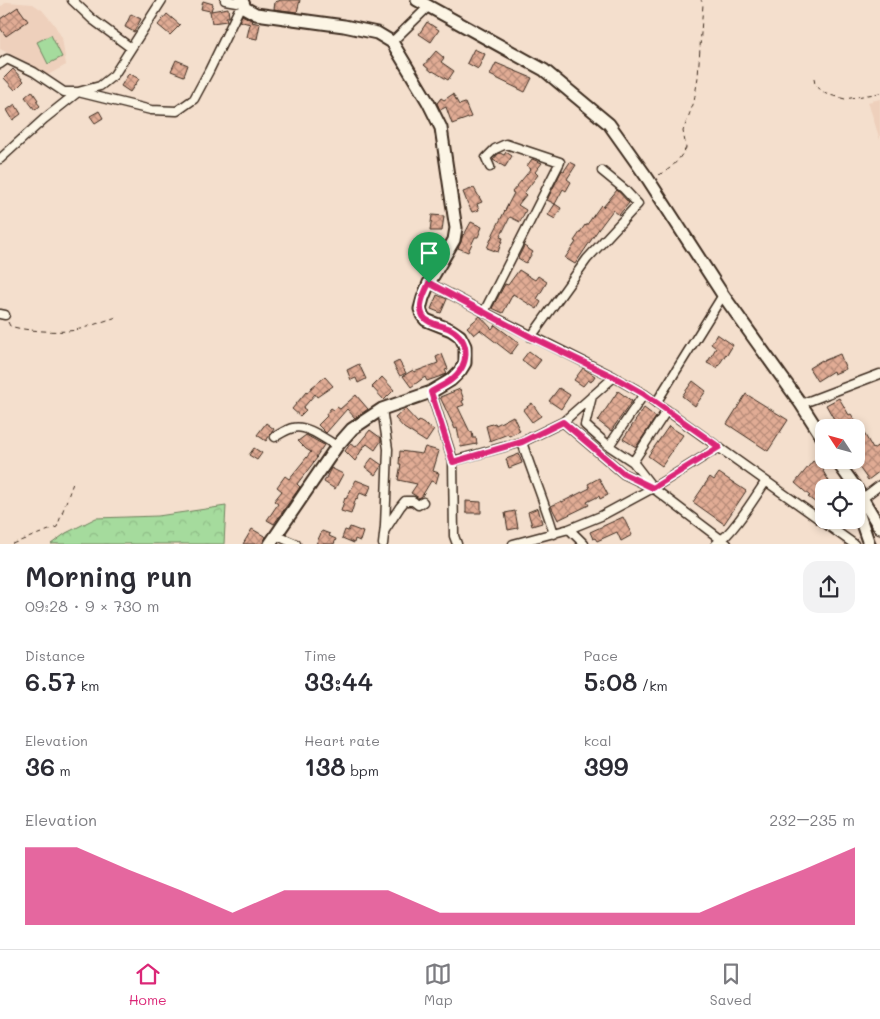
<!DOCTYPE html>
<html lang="en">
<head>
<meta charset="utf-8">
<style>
	:root { --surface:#fff; --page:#f2f2f3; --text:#2b2b33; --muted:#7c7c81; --line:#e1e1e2; --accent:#db2777 }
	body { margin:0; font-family:Mali,sans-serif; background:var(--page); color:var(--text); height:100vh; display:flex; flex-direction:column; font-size:19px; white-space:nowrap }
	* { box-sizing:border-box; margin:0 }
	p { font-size:16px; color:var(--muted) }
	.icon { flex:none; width:28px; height:28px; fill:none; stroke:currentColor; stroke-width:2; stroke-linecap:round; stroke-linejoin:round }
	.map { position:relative; height:544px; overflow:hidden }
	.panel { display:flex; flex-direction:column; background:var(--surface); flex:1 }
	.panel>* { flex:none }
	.needle { width:32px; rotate:306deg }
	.tools { position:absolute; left:815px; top:419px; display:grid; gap:10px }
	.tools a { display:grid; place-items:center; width:50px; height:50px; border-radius:10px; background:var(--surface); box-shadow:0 2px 8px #0003; font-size:25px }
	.pin { position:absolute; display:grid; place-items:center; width:42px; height:42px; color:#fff; margin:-51px -21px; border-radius:50% 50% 50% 0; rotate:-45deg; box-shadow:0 0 5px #0007 }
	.pin .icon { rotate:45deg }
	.round { display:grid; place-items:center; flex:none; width:52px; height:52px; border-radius:15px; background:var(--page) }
	.overview { display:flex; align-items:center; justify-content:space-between; height:85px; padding:0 25px }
	h1 { font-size:28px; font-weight:600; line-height:38px }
	.stats { display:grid; grid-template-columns:repeat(3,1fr); gap:8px; height:85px; padding:5px 25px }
	.stats div { display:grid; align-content:center }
	.stats b { font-size:25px; font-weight:600 }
	.stats small { font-size:14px; font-weight:400 }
	.stats p { font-size:14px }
	.chart { height:140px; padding:10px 25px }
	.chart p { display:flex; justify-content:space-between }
	.chart svg { width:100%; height:90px; margin-top:5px; fill:var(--accent); opacity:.7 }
	.menu { display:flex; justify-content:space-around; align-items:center; height:70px; border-top:1px solid var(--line); background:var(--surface); font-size:14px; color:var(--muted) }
	.menu a { display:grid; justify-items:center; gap:2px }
	.menu .active { color:var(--accent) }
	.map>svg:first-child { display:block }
	.built { fill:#eed0bc }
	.park { fill:url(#park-crowns); stroke:#70825e }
	.garden { fill:#a5db9d; stroke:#70825e }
	.building { fill:url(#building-cross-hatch); stroke:#3b2a1e }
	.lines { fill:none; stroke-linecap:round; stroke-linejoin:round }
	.street-casing { stroke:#3b2a1e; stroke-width:11 }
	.secondary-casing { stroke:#3b2a1e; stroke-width:15 }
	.path { stroke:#3b2a1e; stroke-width:1; stroke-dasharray:5 4; stroke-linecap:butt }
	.street { stroke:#fcf5e5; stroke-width:8 }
	.secondary { stroke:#fcf5e5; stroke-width:11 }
	.route-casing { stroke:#fff; stroke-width:10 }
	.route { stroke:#db2777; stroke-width:6 }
</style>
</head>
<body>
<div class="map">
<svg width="880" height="544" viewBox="0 0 880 544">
	<defs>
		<pattern id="park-crowns" width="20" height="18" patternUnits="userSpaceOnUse" patternTransform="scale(1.25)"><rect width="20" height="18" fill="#a5db9d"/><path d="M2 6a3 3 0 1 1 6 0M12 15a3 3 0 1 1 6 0" fill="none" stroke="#8fbc87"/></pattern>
		<pattern id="building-cross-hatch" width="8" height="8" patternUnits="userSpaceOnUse" patternTransform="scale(1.25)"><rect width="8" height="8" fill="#e1ac95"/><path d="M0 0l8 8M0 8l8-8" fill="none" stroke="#b88c79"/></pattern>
	</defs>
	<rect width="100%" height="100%" fill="#f4dfcd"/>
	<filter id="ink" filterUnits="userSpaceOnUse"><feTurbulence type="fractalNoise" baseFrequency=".02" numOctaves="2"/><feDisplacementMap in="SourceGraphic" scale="10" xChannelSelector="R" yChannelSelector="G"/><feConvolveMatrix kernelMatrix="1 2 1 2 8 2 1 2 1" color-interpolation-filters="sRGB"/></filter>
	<g filter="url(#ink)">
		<path class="built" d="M7,2L33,4L42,10L54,24L62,38L66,65L46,76L34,66L0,49V7Z
			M880,99V140L868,102Z"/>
		<path class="park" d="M226,506L224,544H51L66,533L96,518L158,516Z"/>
		<path class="garden" d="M51,35L62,57L48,64L37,42Z"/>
		<path class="building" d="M281,0H300L297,12L274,9L275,2Z
			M203,1L213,4L211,11L228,8L229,17H226L227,21L212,23L210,11L201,9Z
			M18,7L28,21L6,36L0,28V19Z
			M131,14L141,19L134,32L125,27Z
			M167,14L180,25L170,35L158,25Z
			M242,15L253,21L252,22L260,24L257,39L247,37L250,24L239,21Z
			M427,22L439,30L431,42L419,34Z
			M474,49L485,54L478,69L467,63Z
			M436,51L444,58L441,62L454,71L448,80L433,71L432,72L424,65Z
			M176,60L188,65L184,76L171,71Z
			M496,63L532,78L525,92L490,75Z
			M13,69L24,81L15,90L4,78Z
			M129,73L139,79L130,92L121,86Z
			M32,91L38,100L36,101L40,106L35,110L25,97Z
			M453,94L459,105L465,103L471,117L452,124L446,107L440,110L437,103L441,98L444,100Z
			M15,104L21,114L13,120L7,110Z
			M99,111L103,118L95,123L90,116Z
			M506,152L512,156L505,167L493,160L498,154L500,153L504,155Z
			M532,159L542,163L535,172L538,175L524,193L526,195L518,205L526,210L520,222L510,217L500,237L503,238L498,252L487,248L494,232L514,193L512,192L531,169L527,166Z
			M570,162L576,165L567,179L571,182L566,191L563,189L555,204L547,200L562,170L564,171Z
			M474,188L482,202L477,204L479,210L472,212L467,202L463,192Z
			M617,190L629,203L619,215L613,210L598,230L575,264L565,258L576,242L574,241L585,225L586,226L601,205L603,207Z
			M555,204L561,208L555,219L548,215Z
			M432,215L444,216L442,231H430Z
			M471,222L482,227L478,237H475L468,252L458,248L461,242L463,234L464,235Z
			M524,246L533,252L526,263L518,258Z
			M427,250L433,254L425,266L418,261Z
			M519,270L535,280L538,276L547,282L537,299L541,302L537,309L513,294L503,313L492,308L505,284L508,285Z
			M437,295L447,299L441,313L431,309Z
			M480,316L492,329L495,325L519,343L511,354L480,330L474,335L467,327Z
			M717,334L733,345L727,355L726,354L717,368L707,363L716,348L711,344Z
			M529,351L541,360L534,369L522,360Z
			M442,354L448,369L445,370L447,374L427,381L425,377L411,387L403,376L413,370L414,372L438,363L436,357Z
			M840,354L846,369L834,374L833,371L817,381L809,368L822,360L823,361Z
			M399,361L406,373L400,376L393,364Z
			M359,364L366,379L358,383L356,378L351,380L347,370Z
			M583,368L595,376L591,382L588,380L583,386L574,380Z
			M325,377L333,386L317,397L315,394L303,408L306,410L300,416L292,409L306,392L307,393L312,387Z
			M382,377L394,390L384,400L372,387Z
			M693,381L706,391L695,406L682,396Z
			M559,388L570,395L561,409L549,401Z
			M460,389L464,400L462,401L464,405L458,407L470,432H472L473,438H476L477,444L461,447L457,428L455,429L440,397Z
			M618,391L632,401L611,431L598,421Z
			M746,394L788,420L768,451L727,424Z
			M356,395L368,409L355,418L347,409L326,433L318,425L327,416L326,414L331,408L334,410L337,407L340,409Z
			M839,398L849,415L851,414L860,428H837L834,422L835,421L826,405Z
			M532,403L541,416L532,422L523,410Z
			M644,408L656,417L636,447L623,439Z
			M405,409L418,423L419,421L434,430L426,442L404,428L395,418Z
			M513,416L520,431L509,436L508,434L490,441L486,426L495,423L496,425Z
			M266,423L274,429L266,441L257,435Z
			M669,426L683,435L662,466L648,456Z
			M861,428L873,449L880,444V471L868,480L856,463V430Z
			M370,430L381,438V441L375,450L367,444L365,446H364L355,461L345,451L350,444L356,447Z
			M306,435L324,445L316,457L317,458L297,484L300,487L274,524L267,520L278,504L274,501L282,491L277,487L285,476L289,479L311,452L306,449L298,441Z
			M425,447L439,451L433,471L439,473L436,483L431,481L422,496L419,498L411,493L417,484L398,480L401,464H399L400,451L422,454Z
			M254,448L262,453L257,460L249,455Z
			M519,454L522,463L509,468L506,459Z
			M372,458L382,465L375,475L365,467Z
			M813,461L824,470L823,471L833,488H824V509L808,497L810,496L795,483Z
			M331,468L343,474L335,489L324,482Z
			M719,473L746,491L724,524L693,502L710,477L714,480Z
			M599,478L608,495L600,499L599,496L587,502L589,505L558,520L551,506L562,501V502L590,488L588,484Z
			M356,480L371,486L367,496L360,493L357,499L356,498L351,514L341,511L345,498L346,499Z
			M466,501L481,502V513H466Z
			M538,508L542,523L532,526L528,512Z
			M515,511L518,528L508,530L505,513Z
			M623,517L632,535L621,541L617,532L597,541L595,538L593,539L590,532Z
			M350,527L363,532L360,541L355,539L354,543L342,538L345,530L348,531Z
			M252,529L266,537L263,544H243Z
			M322,531L330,534L329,536L336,539L334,544H316Z"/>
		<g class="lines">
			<defs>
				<path id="street" d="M72,0L92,19L131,48
					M392,42L429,6
					M0,64L7,59L34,72L64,92H78L151,110L177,111L194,99L209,71L242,3L225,0
					M0,159L44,119L78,92L100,86L114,75L162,0
					M429,283L484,312L614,377L644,394L854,544
					M484,312L560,162L506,144L495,149L486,158L490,167
					M0,314L5,315
					M531,337L587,259L638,204L624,189L602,171
					M431,392L453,461L454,536L457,544
					M656,403L723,295
					M801,404L880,374
					M382,409L388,449L385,526L383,544
					M563,422L624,474L653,488L633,462L609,446L585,425L592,396
					M275,437C280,434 287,429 293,428C306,424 326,440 337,446
					M522,442C532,473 545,503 554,534
					M609,446L644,394
					M453,461L522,442L563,422L614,377
					M633,462L667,410
					M653,488L727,544
					M863,498L880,485
					M569,529L584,544
					M385,530L400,507L405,501H413L418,505L423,502
					M275,535L296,544
					M513,544L569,529L601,516L653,488L719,447
					M716,544C732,535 755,497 766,481"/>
				<path id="secondary" d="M242,0L245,8L256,14L344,26L377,33L392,42L428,102L441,128L454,216L456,228L454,240L429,283L423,298L420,309L422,315L426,320L451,330L460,336L465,346V363L460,371L451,380L431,392L382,409L352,429L337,446L270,544
					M417,0L544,70L609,124L648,179L723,295L801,404L824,440
					M836,460L856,488
					M856,488L880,528
					M856,506L869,544"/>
			</defs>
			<use href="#street" class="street-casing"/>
			<use href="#secondary" class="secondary-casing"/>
			<path class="path" d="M879,49H880
				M814,78L815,85L826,94L845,99L880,93
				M658,175C671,170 679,160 686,148L683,131L694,102L698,77L703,4L701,0
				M8,322L10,326C25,331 60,333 76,330C89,327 103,321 117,317
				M12,544L57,527L73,483"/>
			<use href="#street" class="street"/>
			<use href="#secondary" class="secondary"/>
		</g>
	</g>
	<g class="lines" filter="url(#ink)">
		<defs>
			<path id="route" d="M429,283L531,337L614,377L644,394L719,447L653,488L624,474L563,422L522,442L453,462L431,392C437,388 445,385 451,380C469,366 472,341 450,329C442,325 427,324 423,316C417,306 425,292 429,283Z"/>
		</defs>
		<use href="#route" class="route-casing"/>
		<use href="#route" class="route"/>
	</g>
</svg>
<div class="tools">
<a><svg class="needle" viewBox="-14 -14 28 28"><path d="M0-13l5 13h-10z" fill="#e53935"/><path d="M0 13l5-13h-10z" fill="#7c7c81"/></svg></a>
<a><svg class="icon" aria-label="locate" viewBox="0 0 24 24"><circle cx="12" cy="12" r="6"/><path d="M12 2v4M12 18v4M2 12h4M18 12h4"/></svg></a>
</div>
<div class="pin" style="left:429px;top:283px;background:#1e9e55"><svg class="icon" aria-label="arrive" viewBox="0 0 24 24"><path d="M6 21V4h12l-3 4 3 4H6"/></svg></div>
</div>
<section class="panel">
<div class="overview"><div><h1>Morning run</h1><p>09:28 · 9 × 730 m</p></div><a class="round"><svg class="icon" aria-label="share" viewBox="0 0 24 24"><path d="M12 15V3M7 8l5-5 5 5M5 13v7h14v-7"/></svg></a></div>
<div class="stats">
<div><p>Distance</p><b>6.57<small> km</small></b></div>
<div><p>Time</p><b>33:44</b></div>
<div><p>Pace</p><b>5:08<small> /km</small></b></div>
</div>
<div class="stats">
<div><p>Elevation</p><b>36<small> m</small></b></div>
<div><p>Heart rate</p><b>138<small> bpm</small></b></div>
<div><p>kcal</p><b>399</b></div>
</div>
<div class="chart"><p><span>Elevation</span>232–235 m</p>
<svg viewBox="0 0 160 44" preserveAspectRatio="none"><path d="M0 44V6L10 6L20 17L30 27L40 38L50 27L60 27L70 27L80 38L90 38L100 38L110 38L120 38L130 38L140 27L150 17L160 6V44z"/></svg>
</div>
</section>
<nav class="menu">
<a class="active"><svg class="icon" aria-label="home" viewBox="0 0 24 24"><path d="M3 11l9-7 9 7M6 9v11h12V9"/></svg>Home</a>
<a><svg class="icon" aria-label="map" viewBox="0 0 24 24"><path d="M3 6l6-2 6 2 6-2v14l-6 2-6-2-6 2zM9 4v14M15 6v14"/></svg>Map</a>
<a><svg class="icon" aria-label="saved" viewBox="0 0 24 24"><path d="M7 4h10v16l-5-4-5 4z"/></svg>Saved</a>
</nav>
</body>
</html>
